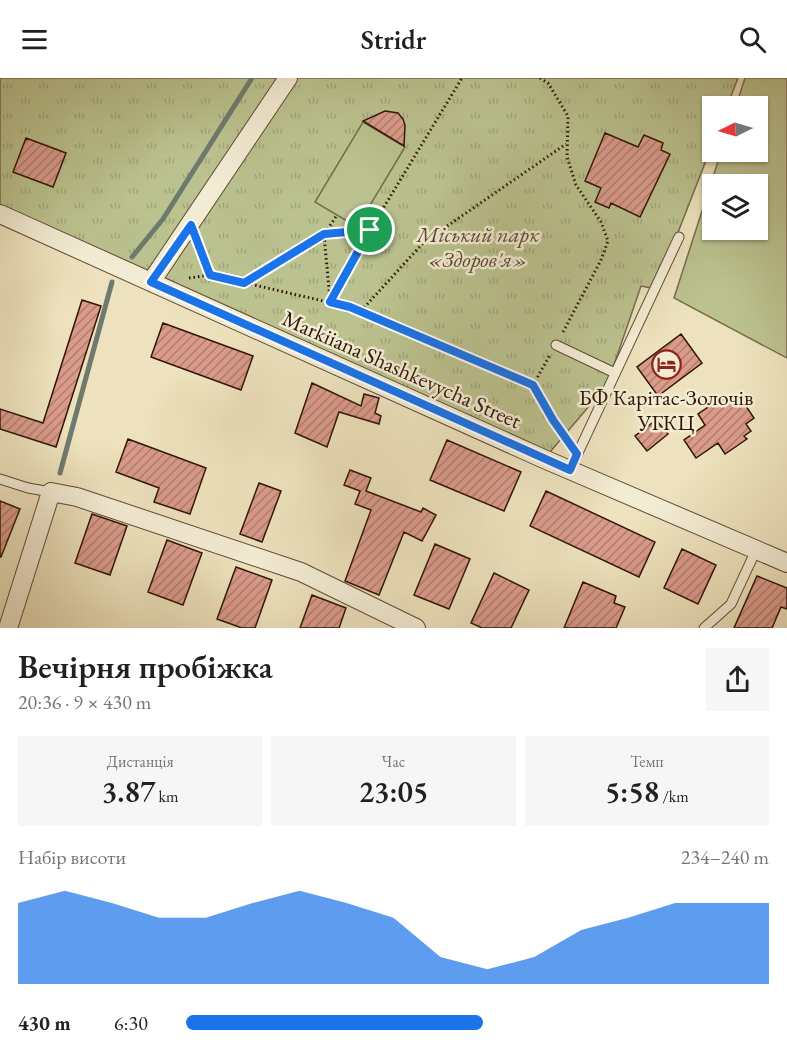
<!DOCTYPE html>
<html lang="uk">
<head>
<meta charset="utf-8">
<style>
	:root { --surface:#fff; --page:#f6f6f6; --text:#202124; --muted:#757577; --accent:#1a73e8 }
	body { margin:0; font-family:"EB Garamond",serif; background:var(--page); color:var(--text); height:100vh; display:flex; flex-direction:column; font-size:22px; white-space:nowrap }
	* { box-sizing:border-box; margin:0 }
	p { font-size:20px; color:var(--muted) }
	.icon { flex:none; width:33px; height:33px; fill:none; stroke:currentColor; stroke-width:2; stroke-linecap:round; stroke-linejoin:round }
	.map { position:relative; height:550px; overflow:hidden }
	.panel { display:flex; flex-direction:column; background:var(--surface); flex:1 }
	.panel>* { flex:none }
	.needle { width:39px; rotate:265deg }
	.buttons { position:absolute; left:702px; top:18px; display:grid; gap:12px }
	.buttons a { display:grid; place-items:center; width:66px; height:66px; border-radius:0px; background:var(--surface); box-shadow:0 2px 4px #0004; font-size:30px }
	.pin { position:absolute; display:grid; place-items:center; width:51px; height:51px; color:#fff; margin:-26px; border:3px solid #fff; border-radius:50%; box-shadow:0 2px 6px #0007 }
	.round { display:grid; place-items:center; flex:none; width:63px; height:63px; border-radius:0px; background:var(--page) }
	.headline { display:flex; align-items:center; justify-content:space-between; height:102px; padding:0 18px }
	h1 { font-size:33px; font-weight:600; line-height:45px }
	.stats { display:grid; grid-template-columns:repeat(3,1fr); gap:9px; height:102px; padding:6px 18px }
	.stats div { display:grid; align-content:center; border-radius:0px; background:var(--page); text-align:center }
	.stats b { font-size:30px; font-weight:600 }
	.stats small { font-size:16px; font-weight:400 }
	.stats p { font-size:16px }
	.chart { height:168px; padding:12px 18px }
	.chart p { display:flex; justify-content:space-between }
	.chart svg { width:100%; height:108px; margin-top:6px; fill:var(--accent); opacity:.7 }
	ul { padding:0 18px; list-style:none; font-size:20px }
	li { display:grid; grid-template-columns:96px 72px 1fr; align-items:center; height:45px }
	li i { height:15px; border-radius:8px; background:var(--accent) }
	header { display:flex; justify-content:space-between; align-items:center; height:78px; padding:0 18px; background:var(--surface); font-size:27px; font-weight:600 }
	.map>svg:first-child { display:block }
	.park { fill:url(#park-tufts); stroke:#766c4b; stroke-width:1.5 }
	.garden { fill:#bbc28f; stroke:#766c4b; stroke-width:1.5; fill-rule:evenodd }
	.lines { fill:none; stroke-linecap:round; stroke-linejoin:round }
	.stream { stroke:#6f7a6f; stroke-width:5 }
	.building { fill:url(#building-hatch); stroke:#301507; stroke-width:1.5 }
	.lane-casing { stroke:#5f4834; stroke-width:11 }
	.street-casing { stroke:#5f4834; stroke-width:20 }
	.path { stroke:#301507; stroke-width:3; stroke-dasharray:1.5 3; stroke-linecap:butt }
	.lane { stroke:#f3ecd4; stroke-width:9 }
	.street { stroke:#f3ecd4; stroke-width:18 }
	.route-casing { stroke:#fff; stroke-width:12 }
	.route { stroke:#1a73e8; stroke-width:8 }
	.labels { text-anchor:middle; stroke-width:5; stroke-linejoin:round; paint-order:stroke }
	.park-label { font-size:22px; font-style:italic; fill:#5a4930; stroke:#f3ecd4 }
	.street-label { font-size:22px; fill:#301507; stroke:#f3ecd4 }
	.poi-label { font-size:22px; fill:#301507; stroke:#f3ecd4 }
</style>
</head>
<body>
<header><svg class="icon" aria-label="menu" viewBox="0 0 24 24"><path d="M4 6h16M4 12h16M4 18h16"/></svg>Stridr<svg class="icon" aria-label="search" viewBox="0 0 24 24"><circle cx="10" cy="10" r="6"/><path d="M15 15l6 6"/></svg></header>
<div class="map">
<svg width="787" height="550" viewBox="0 0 787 550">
	<defs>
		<pattern id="park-tufts" width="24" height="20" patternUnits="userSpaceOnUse" patternTransform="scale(1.5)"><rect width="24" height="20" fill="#bbc28f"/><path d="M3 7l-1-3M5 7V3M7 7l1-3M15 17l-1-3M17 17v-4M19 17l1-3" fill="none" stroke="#a1a67a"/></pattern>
		<pattern id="building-hatch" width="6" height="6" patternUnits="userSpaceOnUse" patternTransform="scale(1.5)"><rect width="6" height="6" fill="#da9b8b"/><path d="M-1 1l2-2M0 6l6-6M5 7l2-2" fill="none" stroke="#b17d70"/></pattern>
	</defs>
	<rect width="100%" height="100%" fill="#ede2bd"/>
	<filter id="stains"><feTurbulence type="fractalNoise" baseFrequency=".00333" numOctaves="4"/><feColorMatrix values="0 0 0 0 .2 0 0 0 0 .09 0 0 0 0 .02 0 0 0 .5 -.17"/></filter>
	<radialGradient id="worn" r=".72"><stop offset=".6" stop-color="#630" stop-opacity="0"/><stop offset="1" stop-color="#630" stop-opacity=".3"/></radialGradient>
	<path class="park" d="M0,0H738L727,28H712V67L656,211L641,208L607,307L544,381L0,136Z"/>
	<path class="garden" d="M745,0H787V280L674,220L721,74H758V28H736ZM712,106H758V152H712Z
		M363,44L405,69L357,149L315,124Z"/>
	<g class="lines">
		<path class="stream" d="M132,179L163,141L252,0
			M60,395L112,204"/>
	</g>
	<path class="building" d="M385,33L398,35L403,41L405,47L404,68L363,43Z
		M605,55L638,69L644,57L663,65L661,72L670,76L640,139L611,125L609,130L595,124L601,110L585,103Z
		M26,60L66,75L53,109L13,94Z
		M82,222L101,228L56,369L0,351V331L43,345Z
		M163,245L253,278L241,312L151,279Z
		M681,256L702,285L658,318L637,289Z
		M312,305L361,328L364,316L379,320L375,335L381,338L379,346L339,334L327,369L295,355Z
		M727,319L733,328L742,322L754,340L746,346L751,353L744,358L747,361L725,376L718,365L696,380L684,362L705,347L698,336L720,321L721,323Z
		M656,342L668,356L647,373L635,358Z
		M128,361L206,390L190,436L154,424L159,410L116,394Z
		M447,362L521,394L504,433L430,402Z
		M350,392L371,400L366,413L421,434L423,430L436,437L422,463L404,454L379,517L345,503L371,432L355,426L360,413L344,407Z
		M259,405L281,413L262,464L240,456Z
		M546,413L655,464L639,499L530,448Z
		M0,423L20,431L1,479H0Z
		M92,436L127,448L110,497L75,485Z
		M167,462L202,475L183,527L148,514Z
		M435,466L470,481L449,531L414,517Z
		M682,471L716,487L698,526L664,510Z
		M236,489L272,502L255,550H242L217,541Z
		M494,495L529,512L511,550H482L471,545Z
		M757,498L787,510V531L781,529L772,550H734Z
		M583,504L616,518L614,525L625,529L616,550H564Z
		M312,517L346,530L339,550H300Z"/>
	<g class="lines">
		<defs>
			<path id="lane" d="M556,267L615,295
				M570,392L679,159
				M0,401L28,410L51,414
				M704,550L731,526L757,470"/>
			<path id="street" d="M0,136L544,381L787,485
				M151,204L288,0
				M8,550L51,414L77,419L301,494L416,550"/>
		</defs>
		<use href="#lane" class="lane-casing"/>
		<use href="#street" class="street-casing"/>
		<path class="path" d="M540,0L548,5L568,38L567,79L576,107L601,144L608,163L601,182L562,256
			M198,165L210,197
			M189,200L210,197L350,229L533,307L569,364
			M245,204L324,157L370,152
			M330,222L324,157L337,137
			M330,223L370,152L462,0
			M361,233L424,164L566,66
			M533,307L550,277"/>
		<use href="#lane" class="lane"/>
		<use href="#street" class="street"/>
	</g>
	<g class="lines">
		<defs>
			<path id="route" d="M191,147L210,197L244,205L324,156L370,152L330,224L350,229L533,307L553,342L577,376L570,392L151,204Z"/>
		</defs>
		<use href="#route" class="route-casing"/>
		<use href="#route" class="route"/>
	</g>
	<defs>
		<symbol id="hotel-ring" viewBox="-11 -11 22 22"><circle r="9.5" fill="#f3ecd4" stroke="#8f2418" stroke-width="1.5"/><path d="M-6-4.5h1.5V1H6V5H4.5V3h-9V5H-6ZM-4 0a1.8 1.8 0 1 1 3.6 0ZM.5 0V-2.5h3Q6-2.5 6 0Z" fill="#8f2418"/></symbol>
	</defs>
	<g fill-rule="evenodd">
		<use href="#hotel-ring" x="650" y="270" width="33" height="33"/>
	</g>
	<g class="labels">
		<g class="park-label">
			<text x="478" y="164">Міський парк<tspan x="478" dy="25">«Здоров'я»</tspan></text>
		</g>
		<g class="street-label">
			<text transform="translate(402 291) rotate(24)" y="8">Markiiana Shashkevycha Street</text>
		</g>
		<g class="poi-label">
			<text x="666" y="327">БФ Карітас-Золочів<tspan x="666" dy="25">УГКЦ</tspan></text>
		</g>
	</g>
	<rect width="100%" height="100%" filter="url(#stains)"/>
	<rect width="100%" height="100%" fill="url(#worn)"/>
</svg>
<div class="buttons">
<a><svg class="needle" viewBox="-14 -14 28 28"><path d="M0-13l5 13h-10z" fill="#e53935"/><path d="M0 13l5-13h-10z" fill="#757577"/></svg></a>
<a><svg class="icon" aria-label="layers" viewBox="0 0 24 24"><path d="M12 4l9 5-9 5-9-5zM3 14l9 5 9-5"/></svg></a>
</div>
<div class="pin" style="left:370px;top:152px;background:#1e9e55"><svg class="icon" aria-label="arrive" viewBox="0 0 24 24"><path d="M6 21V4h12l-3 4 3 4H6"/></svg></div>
</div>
<section class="panel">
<div class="headline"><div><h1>Вечірня пробіжка</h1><p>20:36 · 9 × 430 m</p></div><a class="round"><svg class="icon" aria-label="share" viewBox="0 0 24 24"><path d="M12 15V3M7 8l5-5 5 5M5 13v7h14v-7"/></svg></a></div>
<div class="stats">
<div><p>Дистанція</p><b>3.87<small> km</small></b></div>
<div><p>Час</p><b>23:05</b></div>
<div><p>Темп</p><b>5:58<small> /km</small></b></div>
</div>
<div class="chart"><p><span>Набір висоти</span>234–240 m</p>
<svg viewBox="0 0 160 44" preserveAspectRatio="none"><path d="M0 44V11L10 6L20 11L30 17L40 17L50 11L60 6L70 11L80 17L90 33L100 38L110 33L120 22L130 17L140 11L150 11L160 11V44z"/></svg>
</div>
<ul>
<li><b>430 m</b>6:30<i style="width:51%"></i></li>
</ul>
</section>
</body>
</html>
